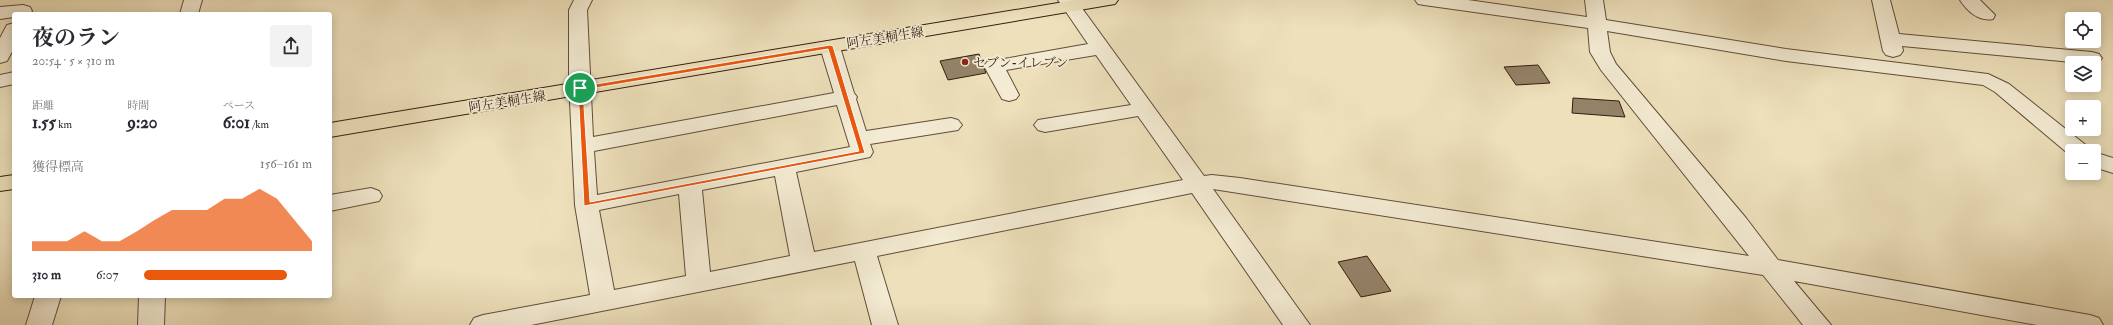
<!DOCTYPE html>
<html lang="ja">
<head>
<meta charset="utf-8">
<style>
	:root { --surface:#fff; --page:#f2f2f3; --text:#2b2b33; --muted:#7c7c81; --accent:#ea580c }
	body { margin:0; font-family:"IM FELL Double Pica","Noto Serif JP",serif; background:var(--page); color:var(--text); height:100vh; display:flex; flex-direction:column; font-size:15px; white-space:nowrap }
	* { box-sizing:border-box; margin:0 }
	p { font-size:13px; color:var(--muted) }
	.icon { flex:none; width:22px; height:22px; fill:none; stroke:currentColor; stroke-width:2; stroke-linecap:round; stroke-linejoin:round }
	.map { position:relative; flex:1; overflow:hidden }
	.drawer { position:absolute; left:12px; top:12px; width:320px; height:286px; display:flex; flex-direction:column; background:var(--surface); border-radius:4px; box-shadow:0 2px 10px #0003 }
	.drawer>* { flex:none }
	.tools { position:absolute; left:2065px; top:12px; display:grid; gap:8px }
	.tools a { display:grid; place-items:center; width:36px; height:36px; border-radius:4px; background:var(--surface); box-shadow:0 2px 10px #0003; font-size:20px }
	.pin { position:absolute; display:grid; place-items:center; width:34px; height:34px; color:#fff; margin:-17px; border:2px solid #fff; border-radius:50%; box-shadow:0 1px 4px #0007 }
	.round { display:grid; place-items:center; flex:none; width:42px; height:42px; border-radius:4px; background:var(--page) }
	.overview { display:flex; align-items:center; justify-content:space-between; height:68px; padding:0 20px }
	h1 { font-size:22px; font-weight:700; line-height:30px }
	.stats { display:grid; grid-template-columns:repeat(3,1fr); gap:6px; height:68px; padding:4px 20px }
	.stats div { display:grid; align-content:center }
	.stats b { font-size:17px; font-weight:700 }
	.stats small { font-size:11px; font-weight:400 }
	.stats p { font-size:11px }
	.chart { height:112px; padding:8px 20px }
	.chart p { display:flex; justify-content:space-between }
	.chart svg { width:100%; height:72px; margin-top:4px; fill:var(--accent); opacity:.7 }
	ul { padding:0 20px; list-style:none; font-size:13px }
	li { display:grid; grid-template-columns:64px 48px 1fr; align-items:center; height:30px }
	li i { height:10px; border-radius:5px; background:var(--accent) }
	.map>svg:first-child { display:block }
	.building { fill:#948268; stroke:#341c0e }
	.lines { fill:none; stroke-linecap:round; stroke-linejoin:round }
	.minor-casing { stroke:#624d39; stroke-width:2 }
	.major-casing { stroke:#341c0e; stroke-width:2 }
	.minor { fill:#f3ebd3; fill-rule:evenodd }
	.major { fill:#ede0bb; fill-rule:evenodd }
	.route { fill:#ea580c; stroke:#fff; fill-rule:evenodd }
	.poi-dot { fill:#8f2418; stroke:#f3ebd3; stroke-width:1.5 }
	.labels { text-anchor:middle; stroke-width:3.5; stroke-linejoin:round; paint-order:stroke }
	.street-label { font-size:13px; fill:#341c0e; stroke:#f3ebd3 }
	.poi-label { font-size:13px; fill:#341c0e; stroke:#f3ebd3; text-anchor:start }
</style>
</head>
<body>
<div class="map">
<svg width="2113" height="325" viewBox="0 0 2113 325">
	<rect width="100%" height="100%" fill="#ede0bb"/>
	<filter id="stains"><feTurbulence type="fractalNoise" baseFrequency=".005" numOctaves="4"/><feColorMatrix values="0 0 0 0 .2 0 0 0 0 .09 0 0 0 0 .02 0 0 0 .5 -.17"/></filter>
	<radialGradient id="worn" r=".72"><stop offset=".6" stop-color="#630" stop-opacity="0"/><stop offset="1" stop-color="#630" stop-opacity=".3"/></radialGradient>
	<path class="building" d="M979,54L986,73L948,80L940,61Z
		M1538,65L1550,83L1516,85L1504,67Z
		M1573,98L1619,101L1625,117L1572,113Z
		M1367,256L1391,291L1361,297L1338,262Z"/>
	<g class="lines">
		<defs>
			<path id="minor" d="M184,0H202L198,14H180Z
				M574,0H592L587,10L593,137L834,93L820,47L823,43L830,41L837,43L840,47L854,93L857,97L856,99L866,131L951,118L958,120L962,125L958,130L870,144L873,152L870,157L796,172L814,252L1183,180L1138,116L1045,132L1038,130L1034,125L1038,120L1131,105L1096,55L1006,70L1019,95L1016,99L1009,101L1002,99L984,66L987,62L1088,44L1058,0H1076L1204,176L1212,175L1240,178L1749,256L1601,70L1590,52L1588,28L1424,5L1418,4L1415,0H1468L1587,17L1585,0H1603L1606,20L1786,49L1988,74L2009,84L2087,146L2090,151H2072L2071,156L1995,92L1983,85L1786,61L1607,31L1610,52L1616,64L1746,218L1778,260L2090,315L2099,318L2103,325H2037L1794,281L1831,325H1803L1763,275L1213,189L1310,325H1283L1192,193L877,256L898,325H872L855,261L531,325H470L474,318L483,315L590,295L575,205L569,81V10ZM837,105L850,147L597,195L594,151ZM775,176L790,256L710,272L702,190ZM679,194L686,276L614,290L599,210Z
				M1872,0H1890L1899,34L2092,52L2099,54L2102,58L2099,62L2082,63L1902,46L1903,51L1900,55L1893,57L1886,55L1883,51Z
				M1960,0H1980L1995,15L1993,19C1979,22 1967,11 1960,0Z
				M23,5L30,7L32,11L30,14H14V17L0,19V7Z
				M14,23V48L7,61L0,63V38L7,25Z
				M14,72V84L0,87V75Z
				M2094,152L2113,158V173L2094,167Z
				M371,188L379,191L382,196L379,201L330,211V195Z
				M35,296H61L52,325H26Z
				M139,296H165L164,325H138Z"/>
			<path id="major" d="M1076,0H1118L1115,4L1109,5L330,137V123Z
				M14,175V189L0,191V177Z"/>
		</defs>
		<use href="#minor" class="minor-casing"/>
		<use href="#major" class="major-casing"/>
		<use href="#minor" class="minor"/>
		<use href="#major" class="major"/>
	</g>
	<path class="route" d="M830,45L833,46L865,153L584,206L578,87ZM828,49L859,151L590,202L583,90Z"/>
	<circle class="poi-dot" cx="965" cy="62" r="4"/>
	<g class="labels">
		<g class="street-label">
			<text transform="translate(885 37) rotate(-9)" y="5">阿左美桐生線</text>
			<text transform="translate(507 101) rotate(-9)" y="5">阿左美桐生線</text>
		</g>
		<g class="poi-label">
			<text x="973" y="67">セブン-イレブン</text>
		</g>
	</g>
	<rect width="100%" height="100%" filter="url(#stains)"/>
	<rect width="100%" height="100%" fill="url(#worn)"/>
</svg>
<div class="tools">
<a><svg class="icon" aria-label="locate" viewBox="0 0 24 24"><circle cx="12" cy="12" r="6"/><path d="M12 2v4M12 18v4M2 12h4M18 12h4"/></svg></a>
<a><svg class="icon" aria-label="layers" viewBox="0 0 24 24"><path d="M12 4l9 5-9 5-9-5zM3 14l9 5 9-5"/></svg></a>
<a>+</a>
<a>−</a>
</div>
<div class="pin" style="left:580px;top:88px;background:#1e9e55"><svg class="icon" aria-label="arrive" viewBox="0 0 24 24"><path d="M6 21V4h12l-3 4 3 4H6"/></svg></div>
<section class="drawer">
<div class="overview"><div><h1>夜のラン</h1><p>20:54 · 5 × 310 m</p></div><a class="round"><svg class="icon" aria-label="share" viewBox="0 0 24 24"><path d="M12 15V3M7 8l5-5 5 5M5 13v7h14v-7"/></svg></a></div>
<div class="stats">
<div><p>距離</p><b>1.55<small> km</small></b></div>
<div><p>時間</p><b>9:20</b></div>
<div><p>ペース</p><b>6:01<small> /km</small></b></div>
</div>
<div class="chart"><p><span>獲得標高</span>156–161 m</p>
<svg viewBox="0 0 160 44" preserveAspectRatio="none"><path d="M0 44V38L10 38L20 38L30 32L40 38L50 38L60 32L70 25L80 19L90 19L100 19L110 12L120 12L130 6L140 12L150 25L160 38V44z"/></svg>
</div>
<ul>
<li><b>310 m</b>6:07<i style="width:85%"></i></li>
</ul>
</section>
</div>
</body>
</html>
